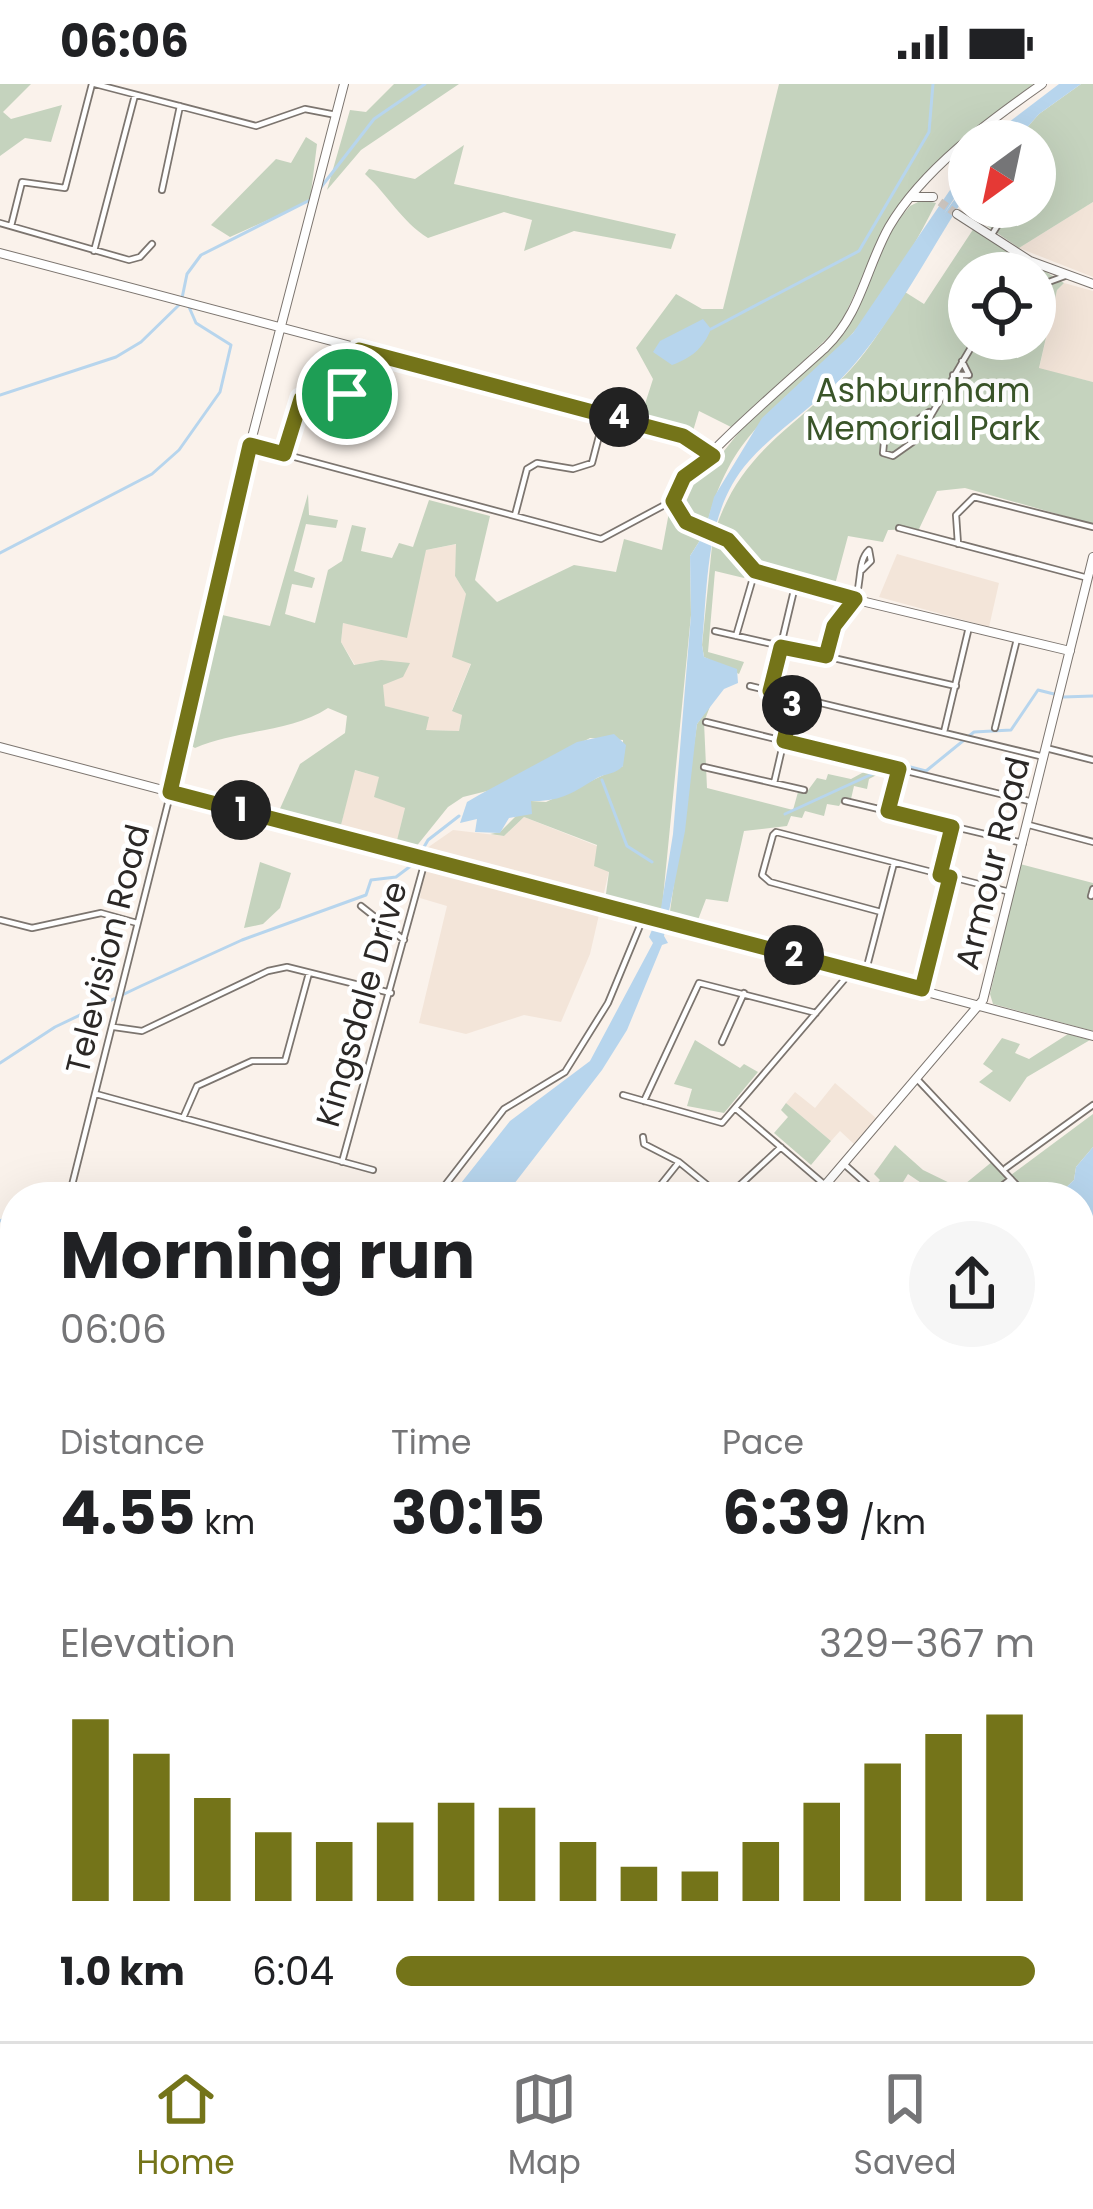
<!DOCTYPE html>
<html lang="en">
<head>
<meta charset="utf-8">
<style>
	:root { --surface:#fff; --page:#f6f6f6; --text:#202124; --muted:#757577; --line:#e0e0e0; --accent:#747419 }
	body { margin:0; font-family:Poppins,sans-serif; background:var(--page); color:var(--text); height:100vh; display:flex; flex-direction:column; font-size:45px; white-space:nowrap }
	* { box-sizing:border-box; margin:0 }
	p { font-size:39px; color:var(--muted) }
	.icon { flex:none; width:66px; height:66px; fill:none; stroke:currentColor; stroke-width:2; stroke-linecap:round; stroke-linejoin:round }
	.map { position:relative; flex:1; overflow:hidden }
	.drawer { position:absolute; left:0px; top:1098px; width:1095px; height:861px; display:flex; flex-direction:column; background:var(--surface); border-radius:48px 48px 0 0; box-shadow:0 12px 48px #0002 }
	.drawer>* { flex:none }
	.needle { width:78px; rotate:213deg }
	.controls { position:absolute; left:948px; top:36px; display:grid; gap:24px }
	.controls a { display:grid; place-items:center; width:108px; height:108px; border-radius:50%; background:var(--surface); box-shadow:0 12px 48px #0002; font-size:60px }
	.pin { position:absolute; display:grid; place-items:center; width:102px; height:102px; color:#fff; margin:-51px; border:6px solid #fff; border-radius:50%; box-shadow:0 3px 12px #0007 }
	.km { position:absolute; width:60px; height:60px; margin:-30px; border-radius:50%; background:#222; color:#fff; font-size:33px; line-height:60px; text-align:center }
	.round { display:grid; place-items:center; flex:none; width:126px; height:126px; border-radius:63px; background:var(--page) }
	.head { display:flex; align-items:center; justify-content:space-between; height:204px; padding:0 60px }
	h1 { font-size:66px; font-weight:700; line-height:90px }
	.metrics { display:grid; grid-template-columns:repeat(3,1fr); gap:18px; height:204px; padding:12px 60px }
	.metrics div { display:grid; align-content:center }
	.metrics b { font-size:60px; font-weight:700 }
	.metrics small { font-size:33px; font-weight:400 }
	.metrics p { font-size:33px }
	.chart { height:336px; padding:24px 60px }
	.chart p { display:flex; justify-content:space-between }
	.chart svg { width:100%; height:216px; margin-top:12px; stroke:var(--accent); stroke-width:6 }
	ul { padding:0 60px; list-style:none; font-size:39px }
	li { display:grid; grid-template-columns:192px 144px 1fr; align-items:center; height:90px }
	li i { height:30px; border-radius:15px; background:var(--accent) }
	.status { display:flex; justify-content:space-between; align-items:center; height:84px; padding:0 60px; background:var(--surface); direction:ltr }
	.status svg { height:33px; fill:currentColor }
	.dock { display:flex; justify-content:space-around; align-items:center; height:168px; border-top:3px solid var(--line); background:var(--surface); font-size:33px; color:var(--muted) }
	.dock a { display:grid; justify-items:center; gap:6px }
	.dock .current { color:var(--accent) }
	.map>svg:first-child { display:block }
	.built { fill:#f3e5d9 }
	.green { fill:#c5d3be; fill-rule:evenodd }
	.water { fill:#b7d5ed }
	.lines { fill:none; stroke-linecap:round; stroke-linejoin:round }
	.stream { stroke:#b7d5ed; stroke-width:3 }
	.secondary-tunnel { stroke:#d1cac4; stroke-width:8; stroke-dasharray:8 4; stroke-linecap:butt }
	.street-casing { stroke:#7c756f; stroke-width:8 }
	.secondary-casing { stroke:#7c756f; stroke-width:10 }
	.street { stroke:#fff; stroke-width:4.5 }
	.secondary { stroke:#fff; stroke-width:8 }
	.route-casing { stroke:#fff; stroke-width:24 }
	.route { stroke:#747419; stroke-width:15 }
	.labels { text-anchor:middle; stroke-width:9; stroke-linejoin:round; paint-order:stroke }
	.park-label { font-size:33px; fill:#3a5529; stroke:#fff }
	.street-label { font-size:33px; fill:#2b2826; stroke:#fff }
</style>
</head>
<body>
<div class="status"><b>06:06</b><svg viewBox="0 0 49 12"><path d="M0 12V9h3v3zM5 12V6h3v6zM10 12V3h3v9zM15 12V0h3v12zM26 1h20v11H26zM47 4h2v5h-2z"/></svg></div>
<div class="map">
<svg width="1093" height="1957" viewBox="0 0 1093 1957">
	<rect width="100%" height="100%" fill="#faf2eb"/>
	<path class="built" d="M1093,118V193L1019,164Z
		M1064,199L1093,207V298L1039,285L1057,206Z
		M457,460L455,492L466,510L471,579L452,626L462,631L459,647L425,646L428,633L384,622L381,576L355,581L341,558L343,539L368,543L426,466Z
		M897,470L999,499L989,543L879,513Z
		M354,686L380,693L405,724L396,760L340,745Z
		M524,733L597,762L609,787L590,870L561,938L524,931L466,950L419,939L447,822L420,814L427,764L453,746L504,752Z
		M835,999L876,1034L854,1060L840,1047L831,1057L786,1019L795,1008L815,1024Z
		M1093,1543V1747L1082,1767L1080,1544Z"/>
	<path class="green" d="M0,0H31L3,28L11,35L62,21L51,58L25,54L0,72Z
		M394,0H459L361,66L327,106L350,26L366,28Z
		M779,0H1033L948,71L888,140L839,243L733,344L699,327L693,347L627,328L644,323L653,295L636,264L676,210L702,225H723Z
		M1081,0H1093V118L1019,164L971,131L968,122L1035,123V57H1015L1039,30Z
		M306,53L317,60L310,117L230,153L211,141L276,75L291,79Z
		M464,61L454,100L676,150L671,165L574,147L524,167L532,136L504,128L428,154C401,137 389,112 365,90L369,85L415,95Z
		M922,116L936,119C912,168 875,227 837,267C774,332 732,345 706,443L694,440L677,416L691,393L716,377L755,328L844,250L890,146L910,122Z
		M974,144L1064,199L1057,206L1039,284L1093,298V440L965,404L937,407L919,445L888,446L883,458L848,452L833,508L761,488L715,447C741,365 797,344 851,285C872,262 888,234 905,208L924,220ZM969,189H1035V255H969Z
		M308,410L309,431L338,436L336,444L306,440L294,487L315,494L312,504L292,500L285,530L315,539L328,486L342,477L352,441L366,444L361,467L392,474L399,459L413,463L429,416L490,432L475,496L497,518L574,481L616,488L624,455L662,466L670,423L681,439L704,450L690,472L691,531L662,824L648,828L605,817L609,788L594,782L597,761L524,733L504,752L490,750L500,748L531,717L546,718L623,682V656L590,654L491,706L463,713L448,723L415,764L396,760L405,724L374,713L379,693L355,686L340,745L278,729L300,680L345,649L347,632L328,624C290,649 238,645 195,664L188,660L218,530L270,542ZM456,460L455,492L466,510L452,573L471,580L452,627L462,631L459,647L426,646L429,633L385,622L383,601L403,593L410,579L381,576L354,581L341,558L343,539L407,554L426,466Z
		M713,452L749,486L744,494L715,487L708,568L744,578L739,590L704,573L702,561Z
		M711,620L704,638L707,704L793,726L798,708L806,709L817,694L826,696L828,690L851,695L873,683L886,686L869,695L867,705L854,702L851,715L844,713L839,722L827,720L824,732L805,727L802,734L791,732L787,742L744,747L728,818L706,815L696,841L669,834L697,640Z
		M260,778L291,789L280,824L263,840L244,844Z
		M1020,780L1093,799V947L993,920L990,910Z
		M1068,950L1090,956L1027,993L1010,1018L979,998L993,987L983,980L1002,954L1020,960L1015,969L1029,975Z
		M695,956L740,984L744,980L758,988L724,1029L687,1022L692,1005L674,1000Z
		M786,1019L831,1057L811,1081L774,1049L788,1033L781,1026Z
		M1093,1030V1063L1076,1083L1074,1096L1056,1113H1028L1011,1091Z
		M895,1061L923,1086L960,1104L993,1077L1009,1095L986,1113H942L908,1090L894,1113H888L875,1102L880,1096L874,1090Z"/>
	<path class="water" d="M1059,0H1081L1039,30L1015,57H984Z
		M969,78V92L944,130L969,95V106C931,165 898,230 852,283C822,318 780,342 749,377C705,426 708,499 702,561L704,573L737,585L738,599L724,605L697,640L685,747L664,852L668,859L662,861L627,946L602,986L504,1113H450L510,1037L590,977L653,859L649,853L661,824L673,750L691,531L690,472L704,450L714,413L762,334L853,249Z
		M703,235L711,245C703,265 691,274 672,281L653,268L660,257Z
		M614,650L626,661L623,682C614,691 606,689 597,694C574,708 561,718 531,717L532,730L509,734L500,749L475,748L477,735L460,739L467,718L479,711L577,658Z
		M1093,1063V1176L1080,1182V1113H1056L1074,1096L1076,1083Z
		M15,1442V1543L0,1548V1450Z
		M418,1944H541L519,1957H398Z"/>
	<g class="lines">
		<path class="stream" d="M318,107L374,35L425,0
			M711,245L859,167L929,48L933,0
			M0,311L116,273L141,258L181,219L187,190L201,171L312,115
			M0,469L152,390L179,366L220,308L231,261L196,239L189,223
			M1063,613L1093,612
			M895,679L926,687L974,648L1011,646L1038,606L1054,610
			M602,696L627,762L652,778
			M785,730L881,686
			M420,770L428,756L459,732
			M0,979L55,943L141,902L242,856L366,811L371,796L396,793L416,778
			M0,1137L15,1130
			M0,1264L15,1269
			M0,1940L15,1934
			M685,1944L681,1949L693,1957"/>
		<path class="secondary-tunnel" d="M940,118L957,130"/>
		<defs>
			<path id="street" d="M95,0L256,42L305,25L336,31
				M162,106L180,22
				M0,139L129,176L140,173L152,160
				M11,142L22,98L65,104L92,0
				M991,152L1006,128
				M94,167L135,11
				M1035,203L1065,192
				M953,291H969L962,277
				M929,328L884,358L883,369L893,372L917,355L976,255
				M250,361L601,455L672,417
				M284,370L301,315L344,313L359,266
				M515,431L527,385L537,379L573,385L592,379L605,329
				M899,444L1088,494
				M958,460L956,431L974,413L1093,443
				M715,547L956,602
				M736,552L755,487
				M827,571C834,544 841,542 853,520C863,503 856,478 869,466L871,477L862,486
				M750,602L1044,673
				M770,607L795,502
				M706,638L1033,718
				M995,644L1017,555
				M944,648L969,543
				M1046,664L1093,676
				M704,683L804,706
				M774,699L794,613
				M845,717L1023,759
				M889,726L899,685
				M1029,741L1093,758
				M941,790L952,743
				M1091,812L1093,805
				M361,822L404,856
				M881,828L770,798L762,791L773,751L776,748L1010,808
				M0,836L32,844L101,829L137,839
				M865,890L894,779
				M923,904L950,793
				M114,943L142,947L268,887L287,883L391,909
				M722,958L744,909
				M917,995L1026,1111
				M96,1010L373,1086
				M623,1011L722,1039L849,890
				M644,1017L699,899L816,929
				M735,1024L825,1101
				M183,1034L197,1002L252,977H285L309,889
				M643,1053L644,1060L679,1078L722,1113
				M342,1078L425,777
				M844,1080L881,1113
				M1006,1084L1093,1021
				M69,1113L170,711
				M436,1113L504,1025L565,988L608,919L644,832
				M651,1113L679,1078
				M727,1113L781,1063
				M988,1113L1011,1095
				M0,1370L15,1315
				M1080,1373L1092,1385
				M1080,1446L1093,1445
				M0,1655L15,1663
				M0,1699L15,1674
				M0,1769L15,1762
				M0,1829L15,1820
				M0,1854L15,1870
				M1080,1921L1093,1910
				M61,1944L64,1957
				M745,1944L766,1957L863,1944
				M817,1944L818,1957
				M1067,1944L1068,1957"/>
			<path id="secondary" d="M1042,0C988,38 923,85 889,143C866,184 861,229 826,263C798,289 679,390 673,417C684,447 707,439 728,456C746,470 753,486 774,496L1070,567
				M913,113H933
				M957,130L1030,177L1093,200
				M0,169L664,345L713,372
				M0,663L1093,952
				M171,708L250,361L344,0
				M815,1113L983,916L1093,473
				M1085,1223L1093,1393
				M1080,1786L1093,1766
				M600,1944L610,1957
				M171,1957L210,1944
				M531,1957L553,1944
				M984,1957L987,1944"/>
		</defs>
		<use href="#street" class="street-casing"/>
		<use href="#secondary" class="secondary-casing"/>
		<use href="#street" class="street"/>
		<use href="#secondary" class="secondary"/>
	</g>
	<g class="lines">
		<defs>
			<path id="route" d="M359,266L683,352L713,372L684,393L673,417L686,438L728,456L755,487L855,515L834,542L826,572L781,563L770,607L794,613L784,657L899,685L888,727L952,743L940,791L950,793L922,905L170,708L250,361L284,370L301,315L344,313Z"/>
		</defs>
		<use href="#route" class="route-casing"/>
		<use href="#route" class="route"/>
	</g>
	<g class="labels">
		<g class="park-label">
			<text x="923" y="318">Ashburnham<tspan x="923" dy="38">Memorial Park</tspan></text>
		</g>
		<g class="street-label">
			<text transform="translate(992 779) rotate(-76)" y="12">Armour Road</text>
			<text transform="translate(107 865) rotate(-76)" y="12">Television Road</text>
			<text transform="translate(361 920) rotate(-74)" y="12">Kingsdale Drive</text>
		</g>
	</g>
</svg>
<div class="controls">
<a><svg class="needle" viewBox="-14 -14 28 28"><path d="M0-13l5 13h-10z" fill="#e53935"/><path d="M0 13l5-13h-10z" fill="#757577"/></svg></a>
<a><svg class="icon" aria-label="locate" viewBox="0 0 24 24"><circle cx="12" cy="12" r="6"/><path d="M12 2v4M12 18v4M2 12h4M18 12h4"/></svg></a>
</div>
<div class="pin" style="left:347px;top:310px;background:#1e9e55"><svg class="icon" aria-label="arrive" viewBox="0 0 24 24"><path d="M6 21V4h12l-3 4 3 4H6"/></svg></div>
<b class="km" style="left:241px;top:726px">1</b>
<b class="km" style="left:794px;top:871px">2</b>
<b class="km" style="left:792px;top:621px">3</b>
<b class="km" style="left:619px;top:333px">4</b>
<section class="drawer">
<div class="head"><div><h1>Morning run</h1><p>06:06</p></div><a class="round"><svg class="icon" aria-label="share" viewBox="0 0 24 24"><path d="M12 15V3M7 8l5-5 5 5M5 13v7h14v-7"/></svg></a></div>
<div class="metrics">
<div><p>Distance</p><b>4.55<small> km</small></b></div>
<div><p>Time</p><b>30:15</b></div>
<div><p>Pace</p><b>6:39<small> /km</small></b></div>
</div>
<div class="chart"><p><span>Elevation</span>329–367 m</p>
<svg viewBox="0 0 160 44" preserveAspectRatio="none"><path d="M5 44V7M15 44V14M25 44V23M35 44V30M45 44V32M55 44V28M65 44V24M75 44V25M85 44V32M95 44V37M105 44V38M115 44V32M125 44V24M135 44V16M145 44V10M155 44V6"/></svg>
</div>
<ul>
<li><b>1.0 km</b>6:04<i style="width:100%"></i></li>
</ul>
</section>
</div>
<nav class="dock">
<a class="current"><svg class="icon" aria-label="home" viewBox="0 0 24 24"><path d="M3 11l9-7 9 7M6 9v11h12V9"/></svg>Home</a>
<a><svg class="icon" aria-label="map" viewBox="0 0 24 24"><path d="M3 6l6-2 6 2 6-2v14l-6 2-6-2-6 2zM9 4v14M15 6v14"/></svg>Map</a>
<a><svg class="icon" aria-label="saved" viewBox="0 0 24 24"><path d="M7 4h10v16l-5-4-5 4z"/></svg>Saved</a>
</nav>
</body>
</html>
